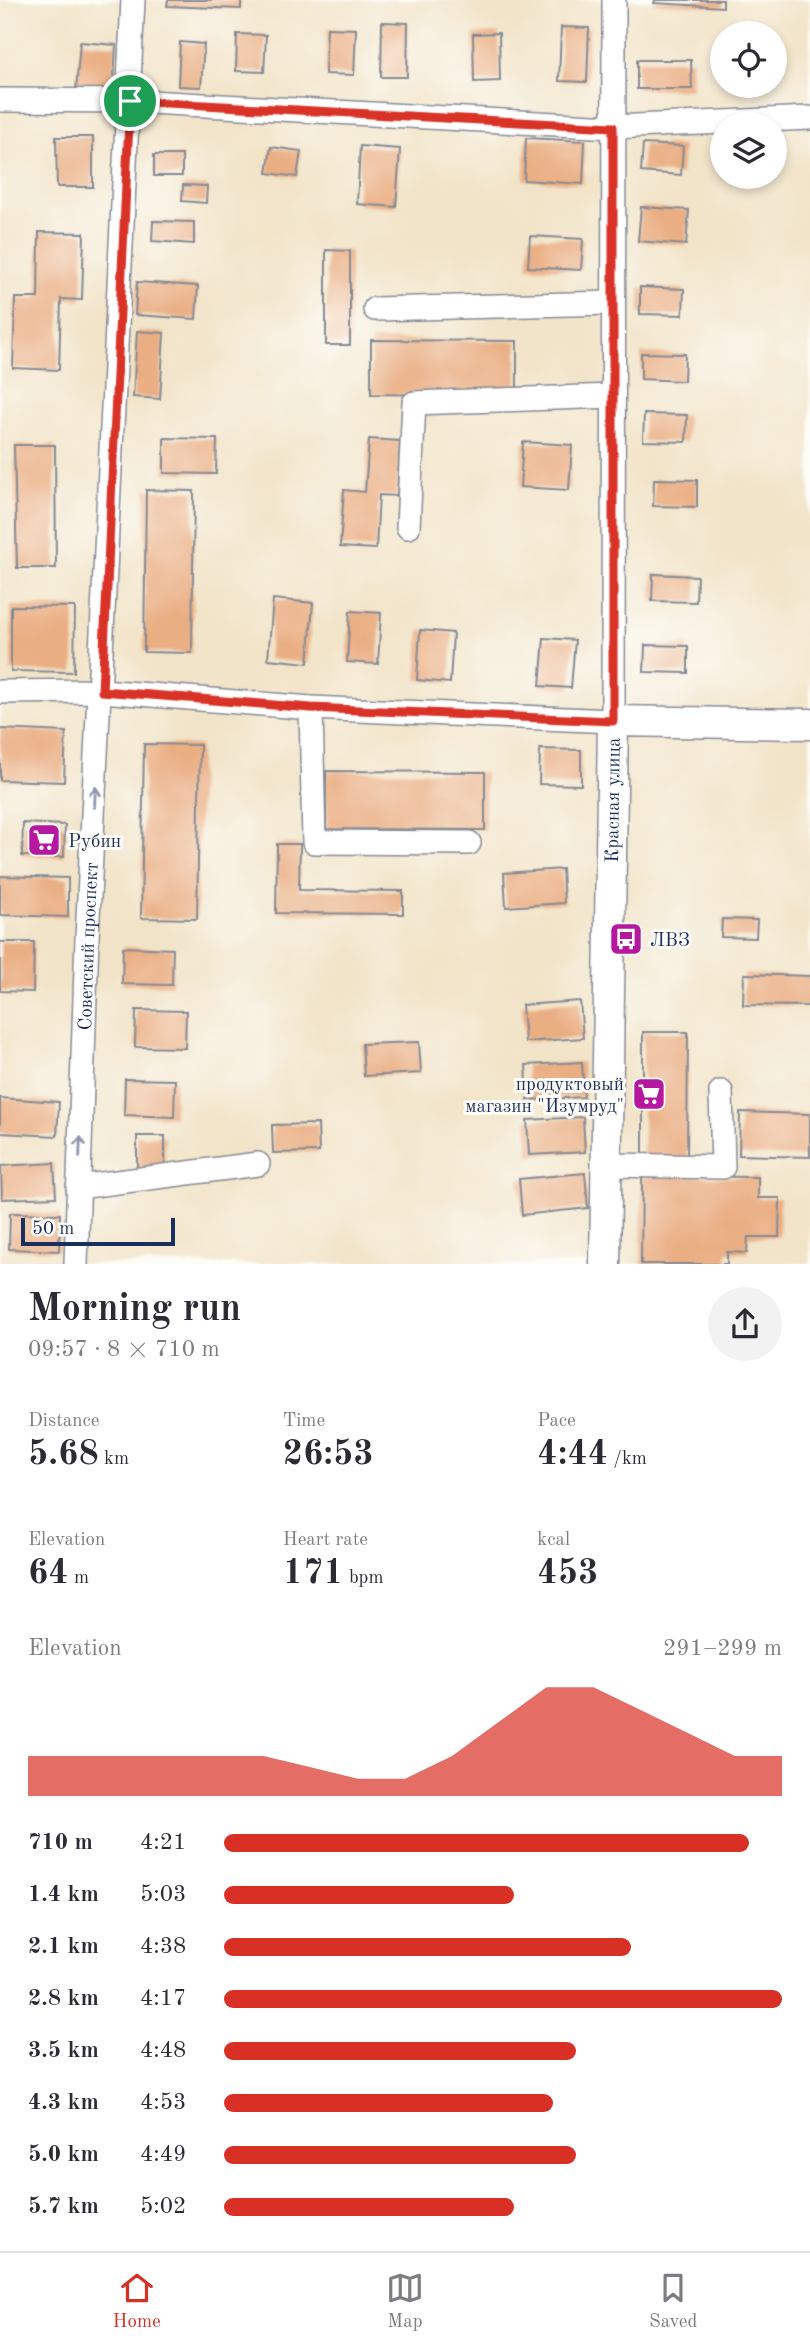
<!DOCTYPE html>
<html lang="en">
<head>
<meta charset="utf-8">
<style>
	:root { --surface:#fff; --page:#f2f2f3; --text:#2b2b33; --muted:#7c7c81; --line:#e1e1e2; --accent:#d93025 }
	body { margin:0; font-family:"Old Standard TT",serif; background:var(--page); color:var(--text); height:100vh; display:flex; flex-direction:column; font-size:26px; white-space:nowrap }
	* { box-sizing:border-box; margin:0 }
	p { font-size:23px; color:var(--muted) }
	.icon { flex:none; width:38px; height:38px; fill:none; stroke:currentColor; stroke-width:2; stroke-linecap:round; stroke-linejoin:round }
	.map { position:relative; height:1264px; overflow:hidden }
	.sheet { display:flex; flex-direction:column; background:var(--surface); flex:1 }
	.sheet>* { flex:none }
	.controls { position:absolute; left:710px; top:21px; display:grid; gap:14px }
	.controls a { display:grid; place-items:center; width:77px; height:77px; border-radius:50%; background:var(--surface); box-shadow:0 4px 10px #0003; font-size:35px }
	.scale { position:absolute; left:21px; bottom:18px; width:154px; box-sizing:border-box; padding-left:7px; border:4px solid #1b2f5e; border-top:0; font-size:19px; line-height:24px; white-space:nowrap; color:#1b2f5e; -webkit-text-stroke:5px #fdfcf7; paint-order:stroke }
	.pin { position:absolute; display:grid; place-items:center; width:60px; height:60px; color:#fff; margin:-30px; border:4px solid #fff; border-radius:50%; box-shadow:0 2px 7px #0007 }
	.round { display:grid; place-items:center; flex:none; width:74px; height:74px; border-radius:37px; background:var(--page) }
	.overview { display:flex; align-items:center; justify-content:space-between; height:119px; padding:0 28px }
	h1 { font-size:38px; font-weight:700; line-height:52px }
	.stats { display:grid; grid-template-columns:repeat(3,1fr); gap:10px; height:119px; padding:7px 28px }
	.stats div { display:grid; align-content:center }
	.stats b { font-size:35px; font-weight:700 }
	.stats small { font-size:19px; font-weight:400 }
	.stats p { font-size:19px }
	.chart { height:196px; padding:14px 28px }
	.chart p { display:flex; justify-content:space-between }
	.chart svg { width:100%; height:126px; margin-top:7px; fill:var(--accent); opacity:.7 }
	ul { padding:0 28px; list-style:none; font-size:23px }
	li { display:grid; grid-template-columns:112px 84px 1fr; align-items:center; height:52px }
	li i { height:18px; border-radius:9px; background:var(--accent) }
	.menu { display:flex; justify-content:space-around; align-items:center; height:98px; border-top:2px solid var(--line); background:var(--surface); font-size:19px; color:var(--muted) }
	.menu a { display:grid; justify-items:center; gap:4px }
	.menu .current { color:var(--accent) }
	.map>svg:first-child { display:block }
	.building { fill:#eaae83 }
	.lines { fill:none; stroke-linecap:round; stroke-linejoin:round }
	.minor-casing { stroke:#868a94; stroke-width:26 }
	.major-casing { stroke:#868a94; stroke-width:33 }
	.minor { stroke:#fff; stroke-width:23 }
	.major { stroke:#fff; stroke-width:30 }
	.oneway { stroke:#8d97ae }
	.route-casing { stroke:#fff; stroke-width:14 }
	.route { stroke:#d93025; stroke-width:9 }
	.labels { text-anchor:middle; stroke-width:6; stroke-linejoin:round; paint-order:stroke }
	.street-label { font-size:19px; fill:#1b2f5e; stroke:#fdfcf7 }
	.poi-label { font-size:19px; fill:#1b2f5e; stroke:#fdfcf7; text-anchor:start }
</style>
</head>
<body>
<div class="map">
<svg width="810" height="1264" viewBox="0 0 810 1264">
	<rect width="100%" height="100%" fill="#fdfcf7"/>
	<filter id="ink" filterUnits="userSpaceOnUse"><feTurbulence type="fractalNoise" baseFrequency=".0143" numOctaves="2"/><feDisplacementMap in="SourceGraphic" scale="14" xChannelSelector="R" yChannelSelector="G"/><feConvolveMatrix kernelMatrix="1 2 1 2 8 2 1 2 1" color-interpolation-filters="sRGB"/></filter>
	<filter id="wash" filterUnits="userSpaceOnUse"><feTurbulence type="fractalNoise" baseFrequency=".00686" numOctaves="4" result="noise"/><feDisplacementMap in="SourceGraphic" scale="28" xChannelSelector="R" yChannelSelector="G"/><feGaussianBlur stdDeviation="1.57" result="paint"/><feColorMatrix in="noise" values="0 0 0 0 0 0 0 0 0 0 0 0 0 0 0 0 0 1.4 0 .05"/><feComposite in="paint" operator="in"/></filter>
	<g filter="url(#wash)">
		<rect width="100%" height="100%" fill="#f2e4c9"/>
		<g id="blocks">
			<path class="building" d="M168,0H241V9L167,6Z
				M655,0H723V7L654,3Z
				M382,22L408,23L407,77H381Z
				M561,27L589,28L587,82L559,81Z
				M327,28L356,29L354,75L325,74Z
				M499,33L500,81L474,82L473,34Z
				M237,34L266,35L264,72L236,71Z
				M80,42L116,45L113,94L76,91Z
				M180,42L204,44L201,87L178,86Z
				M637,60H691L692,89H637Z
				M56,137H93V187H57Z
				M526,138L585,141L583,184L524,180Z
				M643,144L683,146L681,175L641,172Z
				M360,146L400,149L396,207L357,204Z
				M271,147L301,151L297,177L267,173Z
				M154,155H182V176H154Z
				M183,185L207,186L206,203L182,201Z
				M641,207L689,210L686,245L638,241Z
				M153,221L194,222V244L152,241Z
				M39,232L84,233L82,300L61,299L59,370L13,368L15,298H38Z
				M530,236L583,239L581,270L528,267Z
				M326,250L350,251V345H326Z
				M137,282L198,286L196,319L135,315Z
				M640,287L684,289L683,315L640,314Z
				M137,331L164,333L160,399L133,397Z
				M371,340L517,341V396L371,394Z
				M641,353L685,354L684,381L641,379Z
				M644,414L687,415L686,442L643,441Z
				M164,438L217,439L216,474L164,473Z
				M369,439L400,441L397,496L379,495L376,549L340,547L344,490L365,492Z
				M523,442L572,445L569,490L520,487Z
				M14,445H55L56,568H17Z
				M654,479L697,480V507L653,506Z
				M146,490L194,491L192,653L144,652Z
				M653,574L697,576L696,602L652,601Z
				M273,599L313,603L308,663L268,659Z
				M11,606L75,607L74,672L11,671Z
				M350,611L381,613L378,664L347,662Z
				M420,630L453,633L450,683L417,680Z
				M544,638L575,640L571,688L540,686Z
				M645,645L688,646V673L644,672Z
				M0,729L66,732L64,782L0,780Z
				M144,744L200,745L197,919L141,918Z
				M540,749L581,750V785L539,784Z
				M326,771L485,772V830L326,829Z
				M23,823L65,825L64,857L22,856Z
				M277,844H300L299,890L403,891V914L276,913Z
				M562,869L564,903L506,907L504,873Z
				M0,876L68,878V917L0,915Z
				M722,919L757,920L756,938L721,937Z
				M0,942H34L33,992L0,991Z
				M123,947L173,949L172,985L122,984Z
				M744,974L810,976V1006L743,1005Z
				M580,1001L583,1038L525,1042L522,1005Z
				M136,1010L186,1011L185,1048L135,1047Z
				M643,1032H688L687,1159H643Z
				M419,1042L421,1073L364,1076L362,1044Z
				M582,1062L584,1097L528,1100L526,1065Z
				M125,1079L175,1080L174,1117L124,1115Z
				M0,1098L59,1102L57,1136L0,1133Z
				M740,1112L810,1114V1157L739,1155Z
				M583,1117L585,1152L529,1155L527,1120Z
				M318,1124L319,1152L273,1153L272,1125Z
				M137,1136H165V1171H137Z
				M54,1163L56,1197L2,1199L1,1166Z
				M585,1173L588,1208L522,1215L519,1179Z
				M642,1176L758,1177V1198H780L779,1237H748L747,1253L727,1252V1264H641Z
				M10,1213L60,1214L59,1251L9,1249Z"/>
		</g>
	</g>
	<g filter="url(#ink)">
		<use href="#blocks" fill-opacity="0" stroke="#868a94" stroke-width="2"/>
		<g class="lines">
			<defs>
				<g id="minor">
					<path d="M0,100L130,101L613,127L810,118"/>
					<path d="M375,309L612,303"/>
					<path d="M408,527L414,403L612,396"/>
					<path d="M0,692L102,691L311,708L613,721L614,0"/>
					<path d="M311,708L314,842L469,843"/>
					<path d="M607,1165L723,1167L721,1092"/>
					<path d="M78,1187L258,1164"/>
					<path id="s1" d="M76,1264L87,938L133,0"/>
				</g>
				<g id="major">
					<path id="s2" d="M605,1264L613,721L810,724"/>
				</g>
			</defs>
			<use href="#minor" class="minor-casing"/>
			<use href="#major" class="major-casing"/>
			<use href="#minor" class="minor"/>
			<use href="#major" class="major"/>
		</g>
		<defs><path id="oneway-shaft" d="M-6 0H5M1.5-3L5.5 0L1.5 3" fill="none" stroke-width="1.6" stroke-linecap="round" stroke-linejoin="round" transform="scale(1.75)"/></defs>
		<g class="oneway">
			<use href="#oneway-shaft" transform="translate(95 797) rotate(-87)"/>
			<use href="#oneway-shaft" transform="translate(80 1147) rotate(-88)"/>
		</g>
	</g>
	<g class="lines" filter="url(#ink)">
		<defs>
			<path id="route" d="M130,101L613,127V721L311,708L102,691Z"/>
		</defs>
		<use href="#route" class="route-casing"/>
		<use href="#route" class="route"/>
	</g>
	<defs>
		<symbol id="supermarket-square" viewBox="-11 -11 22 22"><rect x="-9" y="-9" width="18" height="18" rx="4" fill="#b5179e" stroke="#fdfcf7"/><path d="M-6-5.5h2.5l.6 2H6L4.5 2H-2.5L-4.4-4H-6ZM-1.5 3.2a1.3 1.3 0 1 0 .1 0ZM3 3.2a1.3 1.3 0 1 0 .1 0Z" fill="#fff"/></symbol>
		<symbol id="bus-square" viewBox="-11 -11 22 22"><rect x="-9" y="-9" width="18" height="18" rx="4" fill="#b5179e" stroke="#fdfcf7"/><path d="M-5-6H5V4H4V6H2V4H-2V6H-4V4H-5ZM-3.5-4V0h7V-4ZM-3.5 1.2v1.5H-2V1.2ZM2 1.2v1.5H3.5V1.2Z" fill="#fff"/></symbol>
	</defs>
	<g fill-rule="evenodd">
		<use href="#supermarket-square" x="25" y="821" width="38" height="38"/>
		<use href="#bus-square" x="607" y="920" width="38" height="38"/>
		<use href="#supermarket-square" x="630" y="1075" width="38" height="38"/>
	</g>
	<g class="labels">
		<g class="street-label">
			<text dy="7" stroke="none"><textPath href="#s2" startOffset="464">Красная улица</textPath></text>
			<text dy="7" stroke="none"><textPath href="#s1" startOffset="318">Советский проспект</textPath></text>
		</g>
		<g class="poi-label">
			<text x="68" y="847">Рубин</text>
			<text x="650" y="946">ЛВЗ</text>
			<text x="624" y="1090" text-anchor="end">продуктовый<tspan x="624" dy="22">магазин "Изумруд"</tspan></text>
		</g>
	</g>
</svg>
<div class="controls">
<a><svg class="icon" aria-label="locate" viewBox="0 0 24 24"><circle cx="12" cy="12" r="6"/><path d="M12 2v4M12 18v4M2 12h4M18 12h4"/></svg></a>
<a><svg class="icon" aria-label="layers" viewBox="0 0 24 24"><path d="M12 4l9 5-9 5-9-5zM3 14l9 5 9-5"/></svg></a>
</div>
<div class="scale">50 m</div>
<div class="pin" style="left:130px;top:101px;background:#1e9e55"><svg class="icon" aria-label="arrive" viewBox="0 0 24 24"><path d="M6 21V4h12l-3 4 3 4H6"/></svg></div>
</div>
<section class="sheet">
<div class="overview"><div><h1>Morning run</h1><p>09:57 · 8 × 710 m</p></div><a class="round"><svg class="icon" aria-label="share" viewBox="0 0 24 24"><path d="M12 15V3M7 8l5-5 5 5M5 13v7h14v-7"/></svg></a></div>
<div class="stats">
<div><p>Distance</p><b>5.68<small> km</small></b></div>
<div><p>Time</p><b>26:53</b></div>
<div><p>Pace</p><b>4:44<small> /km</small></b></div>
</div>
<div class="stats">
<div><p>Elevation</p><b>64<small> m</small></b></div>
<div><p>Heart rate</p><b>171<small> bpm</small></b></div>
<div><p>kcal</p><b>453</b></div>
</div>
<div class="chart"><p><span>Elevation</span>291–299 m</p>
<svg viewBox="0 0 160 44" preserveAspectRatio="none"><path d="M0 44V30L10 30L20 30L30 30L40 30L50 30L60 34L70 38L80 38L90 30L100 18L110 6L120 6L130 14L140 22L150 30L160 30V44z"/></svg>
</div>
<ul>
<li><b>710 m</b>4:21<i style="width:94%"></i></li>
<li><b>1.4 km</b>5:03<i style="width:52%"></i></li>
<li><b>2.1 km</b>4:38<i style="width:73%"></i></li>
<li><b>2.8 km</b>4:17<i style="width:100%"></i></li>
<li><b>3.5 km</b>4:48<i style="width:63%"></i></li>
<li><b>4.3 km</b>4:53<i style="width:59%"></i></li>
<li><b>5.0 km</b>4:49<i style="width:63%"></i></li>
<li><b>5.7 km</b>5:02<i style="width:52%"></i></li>
</ul>
</section>
<nav class="menu">
<a class="current"><svg class="icon" aria-label="home" viewBox="0 0 24 24"><path d="M3 11l9-7 9 7M6 9v11h12V9"/></svg>Home</a>
<a><svg class="icon" aria-label="map" viewBox="0 0 24 24"><path d="M3 6l6-2 6 2 6-2v14l-6 2-6-2-6 2zM9 4v14M15 6v14"/></svg>Map</a>
<a><svg class="icon" aria-label="saved" viewBox="0 0 24 24"><path d="M7 4h10v16l-5-4-5 4z"/></svg>Saved</a>
</nav>
</body>
</html>
